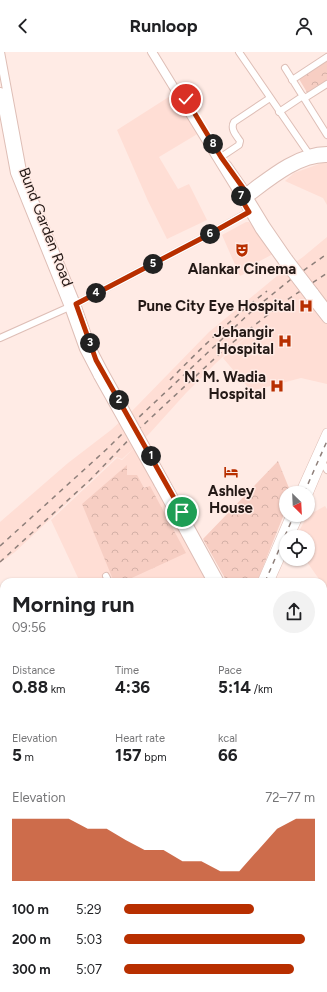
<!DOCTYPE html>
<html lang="en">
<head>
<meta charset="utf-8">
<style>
	:root { --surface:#fff; --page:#f2f2f2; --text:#202124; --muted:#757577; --accent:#b82f00 }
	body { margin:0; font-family:Figtree,sans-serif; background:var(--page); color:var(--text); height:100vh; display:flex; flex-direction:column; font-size:15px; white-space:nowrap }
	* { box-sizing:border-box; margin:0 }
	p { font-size:13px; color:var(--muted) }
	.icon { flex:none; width:22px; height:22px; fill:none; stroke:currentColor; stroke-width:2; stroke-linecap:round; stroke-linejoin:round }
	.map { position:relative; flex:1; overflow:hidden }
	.side { position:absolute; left:0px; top:526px; width:327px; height:414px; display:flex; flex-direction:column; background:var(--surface); border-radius:12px 12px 0 0; box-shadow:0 1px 3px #0004 }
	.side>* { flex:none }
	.needle { width:26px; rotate:156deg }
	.fabs { position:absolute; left:279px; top:434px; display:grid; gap:8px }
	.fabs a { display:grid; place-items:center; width:36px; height:36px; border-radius:50%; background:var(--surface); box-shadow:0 1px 3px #0004; font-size:20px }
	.pin { position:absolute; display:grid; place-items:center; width:34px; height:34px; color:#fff; margin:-17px; border:2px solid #fff; border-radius:50%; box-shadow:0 1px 4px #0007 }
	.km { position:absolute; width:20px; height:20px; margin:-10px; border-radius:50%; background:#222; color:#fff; font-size:11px; line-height:20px; text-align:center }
	.round { display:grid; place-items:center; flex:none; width:42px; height:42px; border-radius:21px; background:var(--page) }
	.summary { display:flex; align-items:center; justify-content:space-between; height:68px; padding:0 12px }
	h1 { font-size:22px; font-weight:700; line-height:30px }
	.stats { display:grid; grid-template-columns:repeat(3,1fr); gap:6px; height:68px; padding:4px 12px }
	.stats div { display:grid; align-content:center }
	.stats b { font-size:17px; font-weight:700 }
	.stats small { font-size:11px; font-weight:400 }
	.stats p { font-size:11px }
	.chart { height:112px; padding:8px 12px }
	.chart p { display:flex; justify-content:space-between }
	.chart svg { width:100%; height:72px; margin-top:4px; fill:var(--accent); opacity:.7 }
	ul { padding:0 12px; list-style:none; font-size:13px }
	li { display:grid; grid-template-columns:64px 48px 1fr; align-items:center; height:30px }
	li i { height:10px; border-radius:5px; background:var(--accent) }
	header { display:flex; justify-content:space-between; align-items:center; height:52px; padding:0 12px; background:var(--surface); font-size:18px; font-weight:700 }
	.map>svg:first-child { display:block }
	.built { fill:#ffded5 }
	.park { fill:url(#park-crowns) }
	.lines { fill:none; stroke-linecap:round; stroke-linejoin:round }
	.minor-casing { stroke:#debeb6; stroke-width:8 }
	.major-casing { stroke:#debeb6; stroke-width:10 }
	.highway-casing { stroke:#debeb6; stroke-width:10 }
	.minor { stroke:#fff; stroke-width:6 }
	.major { stroke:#fff; stroke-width:8 }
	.highway { stroke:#fff; stroke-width:9 }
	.rail { stroke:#8e7f7a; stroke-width:1.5; stroke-dasharray:5 5; stroke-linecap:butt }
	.major-bridge-casing { stroke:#debeb6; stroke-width:10; stroke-linecap:butt }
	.major-bridge { stroke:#fff; stroke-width:8 }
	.route-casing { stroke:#fff; stroke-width:8 }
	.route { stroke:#b82f00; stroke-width:5 }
	.labels { text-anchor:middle; stroke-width:3; stroke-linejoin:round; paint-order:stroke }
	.street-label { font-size:15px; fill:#241916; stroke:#ffebe5 }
	.poi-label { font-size:15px; font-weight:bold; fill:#241916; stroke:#ffebe5; text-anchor:end }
</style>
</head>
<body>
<header><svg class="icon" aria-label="back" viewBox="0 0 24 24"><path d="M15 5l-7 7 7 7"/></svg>Runloop<svg class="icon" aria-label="person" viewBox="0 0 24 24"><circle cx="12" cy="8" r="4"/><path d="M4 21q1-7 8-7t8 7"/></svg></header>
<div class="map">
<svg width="327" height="940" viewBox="0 0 327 940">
	<defs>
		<pattern id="park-crowns" width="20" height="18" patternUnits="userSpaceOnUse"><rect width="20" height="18" fill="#f7cec3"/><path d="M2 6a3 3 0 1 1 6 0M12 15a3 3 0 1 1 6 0" fill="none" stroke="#d4b0a7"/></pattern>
	</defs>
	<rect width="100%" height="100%" fill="#ffebe5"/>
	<path class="built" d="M175,41L199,81L159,105L178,137L189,132L207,168L167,187L148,149L117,78Z
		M327,109V153L323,146L285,129L294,121Z
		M246,170H249L260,182L273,202L256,211V216L240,224L222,183Z
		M327,185V260L303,240L327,271V332L301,326L251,339L223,306L252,280L228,300L216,311L186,341L149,382L122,407L116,405L112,409L15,500L0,511V470L68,411L111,378L133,358L209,280L283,219L303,205Z
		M135,395L180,481L208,530H80L51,468L117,406L122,408Z
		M325,454L327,457V539L323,534V530H321L305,507H308V485H296L307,464Z"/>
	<path class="park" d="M327,9V29L308,42L299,27Z
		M278,409L291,441H286V457L257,530H227L203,487Z
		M127,413V423H137L144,436L150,434L186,501L123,530H114L82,452Z"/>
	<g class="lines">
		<defs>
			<path id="minor" d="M239,0L309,102
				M285,16L327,83
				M292,28L327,5
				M305,46L327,32
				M279,60L303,44
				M221,105L239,93L240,89C236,83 230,77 234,70L270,46
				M0,286L76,252L208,183L252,158
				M322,410L327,418
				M106,524L109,530
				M0,570L4,582
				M323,605L325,608
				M0,610L4,609
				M323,633L327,632
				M323,648L327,654
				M0,707L4,705
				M0,728L4,726
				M323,878L327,876
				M323,904L327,911
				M83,936L85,939
				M129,936L130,940"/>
			<path id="major" d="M0,0L22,119L76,252L91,295L104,320
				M152,0L235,135L260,178L283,210
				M0,40L15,121L69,255L84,297L98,324
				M227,113L241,133L266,174L288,206
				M242,143C266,125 296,99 327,99
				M246,148C268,132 298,105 327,106
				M314,240L327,257
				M309,244L327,267
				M164,428L220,530
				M158,431L212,530
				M0,856L4,850
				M0,871L4,862"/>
			<path id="highway" d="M300,441L327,381
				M308,442L327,397
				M289,485L299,463
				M262,530L291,463
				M269,530L286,492
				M187,940V936
				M194,940V936"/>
		</defs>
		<use href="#minor" class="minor-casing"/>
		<use href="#major" class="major-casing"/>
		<use href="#highway" class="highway-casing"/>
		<use href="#minor" class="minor"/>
		<use href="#major" class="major"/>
		<use href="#highway" class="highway"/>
		<path class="rail" d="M170,328C200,297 233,265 267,239
			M304,441L327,389
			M0,494L108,396L137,367L253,258L290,228L327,202
			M0,510L90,428L140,376L227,295L284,250L327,221
			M265,530L294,463
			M190,940L191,936"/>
		<defs>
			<path id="major-bridge" d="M288,206L314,240
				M283,210L309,244
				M104,320L164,428
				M98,324L158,431"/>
		</defs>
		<use href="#major-bridge" class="major-bridge-casing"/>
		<use href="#major-bridge" class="major-bridge"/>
	</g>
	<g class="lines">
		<defs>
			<path id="route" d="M182,460L96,308L76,252L208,183L249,160L240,145L246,140L221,105L186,47"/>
		</defs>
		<use href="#route" class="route-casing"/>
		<use href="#route" class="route"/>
	</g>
	<defs>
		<symbol id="theatre-bare" viewBox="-9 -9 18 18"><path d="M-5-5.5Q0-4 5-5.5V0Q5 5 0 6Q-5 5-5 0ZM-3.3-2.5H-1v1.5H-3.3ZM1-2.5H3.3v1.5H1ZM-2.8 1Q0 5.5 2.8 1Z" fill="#b82f00" stroke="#ffebe5" stroke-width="2.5" paint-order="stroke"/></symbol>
		<symbol id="hospital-bare" viewBox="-9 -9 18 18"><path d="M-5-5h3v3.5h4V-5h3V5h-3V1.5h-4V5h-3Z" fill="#b82f00" stroke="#ffebe5" stroke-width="2.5" paint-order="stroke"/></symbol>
		<symbol id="hotel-bare" viewBox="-9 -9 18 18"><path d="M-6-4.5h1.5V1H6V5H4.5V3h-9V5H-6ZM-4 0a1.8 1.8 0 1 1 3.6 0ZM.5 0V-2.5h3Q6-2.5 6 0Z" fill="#b82f00" stroke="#ffebe5" stroke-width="2.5" paint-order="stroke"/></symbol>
	</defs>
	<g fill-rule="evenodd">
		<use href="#theatre-bare" x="232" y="188" width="20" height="20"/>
		<use href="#hospital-bare" x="296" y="244" width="20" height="20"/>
		<use href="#hospital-bare" x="275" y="279" width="20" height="20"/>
		<use href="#hospital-bare" x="267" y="324" width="20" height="20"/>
		<use href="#hotel-bare" x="221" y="410" width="20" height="20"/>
	</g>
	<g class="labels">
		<g class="street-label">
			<text transform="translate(46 175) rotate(69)" y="5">Bund Garden Road</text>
		</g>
		<g class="poi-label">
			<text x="242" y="222" text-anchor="middle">Alankar Cinema</text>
			<text x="295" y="259">Pune City Eye Hospital</text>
			<text x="274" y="285">Jehangir<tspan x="274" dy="17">Hospital</tspan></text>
			<text x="266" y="330">N. M. Wadia<tspan x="266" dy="17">Hospital</tspan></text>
			<text x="231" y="444" text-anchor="middle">Ashley<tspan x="231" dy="17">House</tspan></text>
		</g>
	</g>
</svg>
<div class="fabs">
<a><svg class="needle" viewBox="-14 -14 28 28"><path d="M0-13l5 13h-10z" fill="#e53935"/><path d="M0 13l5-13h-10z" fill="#757577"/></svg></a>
<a><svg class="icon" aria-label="locate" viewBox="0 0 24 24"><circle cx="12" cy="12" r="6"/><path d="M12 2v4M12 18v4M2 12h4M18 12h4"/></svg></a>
</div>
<div class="pin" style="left:182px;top:460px;background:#1e9e55"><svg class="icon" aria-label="arrive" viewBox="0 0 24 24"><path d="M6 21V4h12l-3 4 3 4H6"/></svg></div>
<div class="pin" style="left:186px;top:47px;background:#d93025"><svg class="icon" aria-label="check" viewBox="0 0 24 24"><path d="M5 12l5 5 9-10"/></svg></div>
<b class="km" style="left:151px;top:404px">1</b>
<b class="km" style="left:119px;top:348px">2</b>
<b class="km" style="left:90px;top:291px">3</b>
<b class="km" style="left:96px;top:241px">4</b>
<b class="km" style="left:153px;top:212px">5</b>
<b class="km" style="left:210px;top:182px">6</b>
<b class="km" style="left:241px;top:144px">7</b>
<b class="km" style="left:213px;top:92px">8</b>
<section class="side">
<div class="summary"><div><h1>Morning run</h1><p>09:56</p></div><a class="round"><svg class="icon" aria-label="share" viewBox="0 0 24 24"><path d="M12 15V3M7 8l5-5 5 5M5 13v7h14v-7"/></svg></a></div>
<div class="stats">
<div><p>Distance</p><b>0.88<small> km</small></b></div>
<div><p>Time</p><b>4:36</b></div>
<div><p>Pace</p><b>5:14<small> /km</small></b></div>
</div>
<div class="stats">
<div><p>Elevation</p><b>5<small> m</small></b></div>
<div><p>Heart rate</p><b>157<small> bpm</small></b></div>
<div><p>kcal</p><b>66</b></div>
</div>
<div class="chart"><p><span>Elevation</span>72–77 m</p>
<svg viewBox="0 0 160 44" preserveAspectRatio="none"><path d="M0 44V6L10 6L20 6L30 6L40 12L50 12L60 19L70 25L80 25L90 32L100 32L110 38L120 38L130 25L140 12L150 6L160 6V44z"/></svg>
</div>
<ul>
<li><b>100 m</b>5:29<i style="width:68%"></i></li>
<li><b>200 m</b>5:03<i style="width:95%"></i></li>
<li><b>300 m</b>5:07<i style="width:89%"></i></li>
</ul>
</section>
</div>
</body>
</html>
